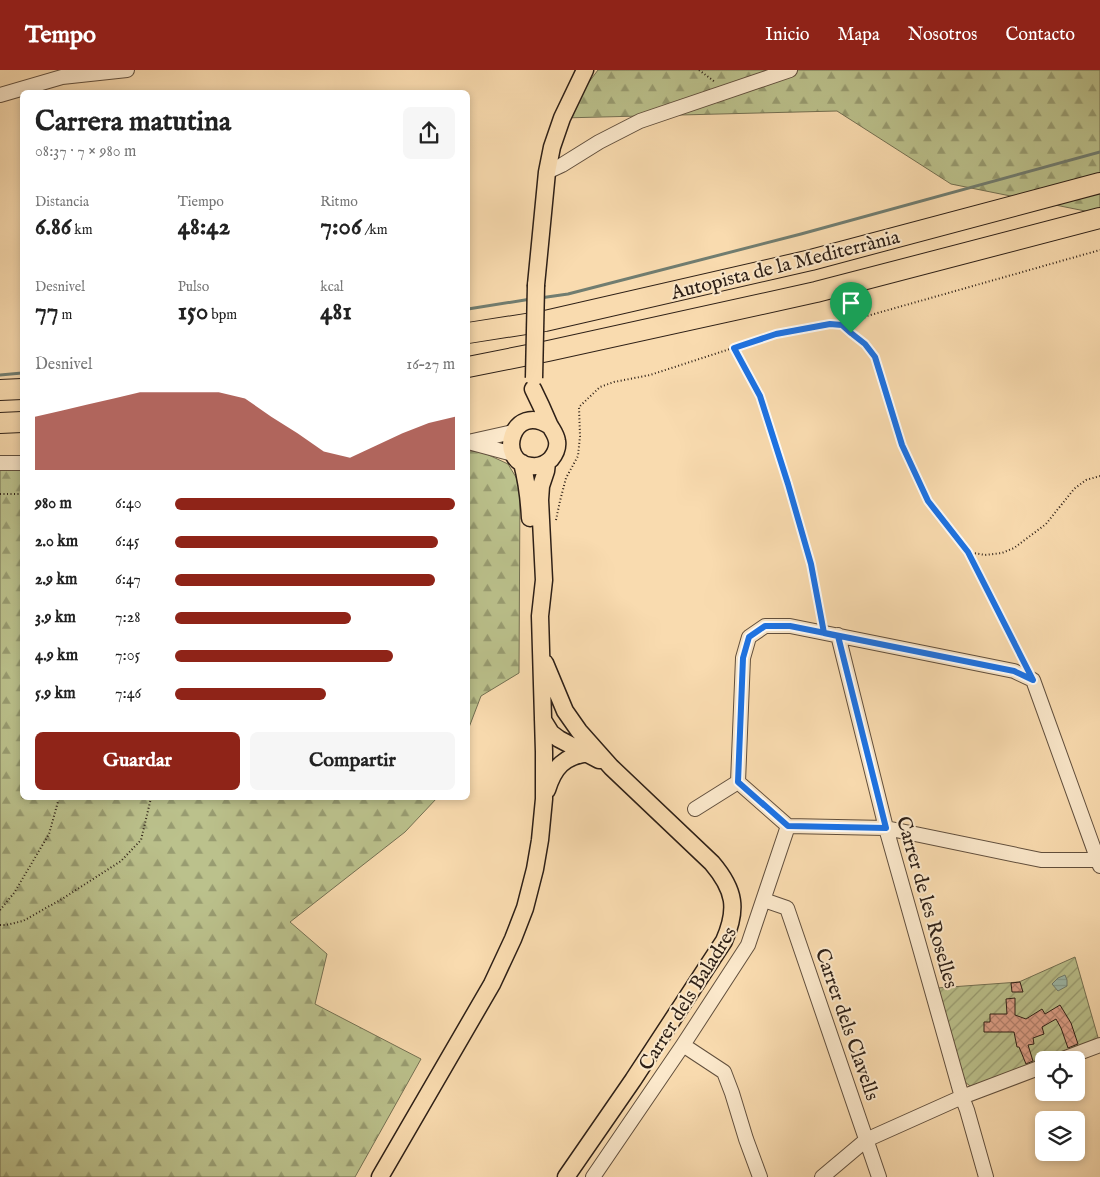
<!DOCTYPE html>
<html lang="es">
<head>
<meta charset="utf-8">
<style>
	:root { --surface:#fff; --page:#f6f6f6; --text:#222; --muted:#767676; --accent:#8f2418 }
	body { margin:0; font-family:"IM FELL English",serif; background:var(--page); color:var(--text); height:100vh; display:flex; flex-direction:column; font-size:19px; white-space:nowrap }
	* { box-sizing:border-box; margin:0 }
	p { font-size:16px; color:var(--muted) }
	.icon { flex:none; width:28px; height:28px; fill:none; stroke:currentColor; stroke-width:2; stroke-linecap:round; stroke-linejoin:round }
	.map { position:relative; flex:1; overflow:hidden }
	.drawer { position:absolute; left:20px; top:20px; width:450px; height:710px; display:flex; flex-direction:column; background:var(--surface); border-radius:8px; box-shadow:0 2px 8px #0003 }
	.drawer>* { flex:none }
	.controls { position:absolute; left:1035px; top:981px; display:grid; gap:10px }
	.controls a { display:grid; place-items:center; width:50px; height:50px; border-radius:8px; background:var(--surface); box-shadow:0 2px 8px #0003; font-size:25px }
	.pin { position:absolute; display:grid; place-items:center; width:42px; height:42px; color:#fff; margin:-51px -21px; border-radius:50% 50% 50% 0; rotate:-45deg; box-shadow:0 0 5px #0007 }
	.pin .icon { rotate:45deg }
	.round { display:grid; place-items:center; flex:none; width:52px; height:52px; border-radius:8px; background:var(--page) }
	.overview { display:flex; align-items:center; justify-content:space-between; height:85px; padding:0 15px }
	h1 { font-size:28px; font-weight:700; line-height:38px }
	.stats { display:grid; grid-template-columns:repeat(3,1fr); gap:8px; height:85px; padding:5px 15px }
	.stats div { display:grid; align-content:center }
	.stats b { font-size:25px; font-weight:700 }
	.stats small { font-size:14px; font-weight:400 }
	.stats p { font-size:14px }
	.chart { height:140px; padding:10px 15px }
	.chart p { display:flex; justify-content:space-between }
	.chart svg { width:100%; height:90px; margin-top:5px; fill:var(--accent); opacity:.7 }
	.button { display:flex; gap:10px; margin-top:auto; padding:10px 15px }
	.button a { flex:1; height:58px; border-radius:8px; background:var(--accent); color:#fff; font-size:20px; font-weight:700; line-height:58px; text-align:center }
	.button a+a { background:var(--page); color:var(--text) }
	ul { padding:0 15px; list-style:none; font-size:16px }
	li { display:grid; grid-template-columns:80px 60px 1fr; align-items:center; height:38px }
	li i { height:12px; border-radius:6px; background:var(--accent) }
	header { display:flex; align-items:center; gap:30px; box-sizing:border-box; height:70px; padding:0 25px; background:var(--accent); color:#fff }
	header strong { font-size:24px }
	nav { display:flex; gap:28px; margin-inline-start:auto; font-size:18px }
	.map>svg:first-child { display:block }
	.forest { fill:url(#forest-firs); stroke:#747052 }
	.garden { fill:url(#garden-furrows); stroke:#747052 }
	.water { fill:url(#water-rules); stroke:#717d70 }
	.lines { fill:none; stroke-linecap:round; stroke-linejoin:round }
	.stream { stroke:#717d70; stroke-width:3 }
	.building { fill:url(#building-cross-hatch); stroke:#2e2017 }
	.minor-casing { stroke:#614f3d; stroke-width:16 }
	.major-casing { stroke:#2e2017; stroke-width:19 }
	.highway-casing { stroke:#2e2017; stroke-width:22 }
	.path { stroke:#2e2017; stroke-width:2; stroke-dasharray:1 2.5; stroke-linecap:butt }
	.minor { stroke:#fbe8cb; stroke-width:14 }
	.major { stroke:#f9dbaf; stroke-width:16 }
	.highway { stroke:#f9dbaf; stroke-width:20 }
	.major-bridge-casing { stroke:#2e2017; stroke-width:19; stroke-linecap:butt }
	.major-bridge { stroke:#f9dbaf; stroke-width:16 }
	.route-casing { stroke:#fff; stroke-width:10 }
	.route { stroke:#1a73e8; stroke-width:6 }
	.labels { text-anchor:middle; stroke-width:4; stroke-linejoin:round; paint-order:stroke }
	.street-label { font-size:20px; fill:#2e2017; stroke:#fbe8cb }
</style>
</head>
<body>
<header>
<strong>Tempo</strong>
<nav><a>Inicio</a><a>Mapa</a><a>Nosotros</a><a>Contacto</a></nav>
</header>
<div class="map">
<svg width="1100" height="1107" viewBox="0 0 1100 1107">
	<defs>
		<pattern id="forest-firs" width="22" height="20" patternUnits="userSpaceOnUse" patternTransform="scale(1.25)"><rect width="22" height="20" fill="#bbc18c"/><path d="M5 1l3.5 6h-7zM16 11l3.5 6h-7z" fill="#989c71"/></pattern>
		<pattern id="garden-furrows" width="10" height="10" patternUnits="userSpaceOnUse" patternTransform="scale(1.25)"><rect width="10" height="10" fill="#bbc18c"/><path d="M-1 1l2-2M0 10L10 0M9 11l2-2" fill="none" stroke="#989c71"/></pattern>
		<pattern id="water-rules" width="6" height="5" patternUnits="userSpaceOnUse" patternTransform="scale(1.25)"><rect width="6" height="5" fill="#9ebbac"/><path d="M0 2.5h6" fill="none" stroke="#88a093"/></pattern>
		<pattern id="building-cross-hatch" width="8" height="8" patternUnits="userSpaceOnUse" patternTransform="scale(1.25)"><rect width="8" height="8" fill="#dfa18a"/><path d="M0 0l8 8M0 8l8-8" fill="none" stroke="#b58370"/></pattern>
	</defs>
	<rect width="100%" height="100%" fill="#f9dbaf"/>
	<filter id="stains"><feTurbulence type="fractalNoise" baseFrequency=".004" numOctaves="4"/><feColorMatrix values="0 0 0 0 .2 0 0 0 0 .09 0 0 0 0 .02 0 0 0 .5 -.17"/></filter>
	<radialGradient id="worn" r=".72"><stop offset=".6" stop-color="#630" stop-opacity="0"/><stop offset="1" stop-color="#630" stop-opacity=".3"/></radialGradient>
	<path class="forest" d="M598,0H1100V144L951,114L837,41L562,48Z
		M480,381L508,394L520,414L519,603L481,626L468,660V382Z
		M22,398V728H437L405,762L290,852L327,884L315,934L421,989L355,1107H0V399Z"/>
	<path class="garden" d="M1075,887L1099,971L1044,990L976,1016H970L965,1012L937,918L1019,912Z"/>
	<path class="water" d="M1065,905L1067,910V916L1058,921L1052,914L1058,908Z"/>
	<g class="lines">
		<path class="stream" d="M540,228L568,224L801,164L1100,82
			M468,239L531,229
			M0,305L22,303"/>
	</g>
	<path class="building" d="M1020,912L1023,922H1012L1011,913Z
		M1015,928V945L1026,949L1042,939L1045,944L1060,935L1071,953L1078,974L1068,978L1061,958L1056,949L1042,957L1044,964L1033,968L1034,974L1028,975L1033,991L1026,994L1019,977H1017L1014,962H984V952H990V944H1007L1006,929Z"/>
	<g class="lines">
		<defs>
			<path id="minor" d="M0,25L62,7L127,0
				M547,102L562,95L599,72L640,51L790,0
				M468,372L513,362
				M472,373L513,384
				M0,393H22
				M838,565L886,758L962,1027L967,1040L986,1107
				M738,712L743,588L749,567L765,556H790L1014,601L1033,610L1100,796
				M738,712L788,756L886,758L1041,790H1100
				M695,739L738,712
				M764,830L787,838L879,1107
				M683,975L724,1002L732,1023L746,1069L760,1107
				M1060,990L1100,975
				M593,1107L683,975L748,875L788,756
				M822,1107L866,1070L962,1027L1044,996"/>
			<path id="major" d="M536,215L547,102L552,77L562,48L585,0
				M533,319C539,331 544,342 549,354C552,360 556,364 557,371C558,377 555,384 551,389C546,394 538,397 531,396C495,392 512,331 550,356
				M522,393C527,412 529,429 530,448
				M545,593L565,641L579,661L611,697L712,793C735,820 738,839 724,871L633,1010L566,1107
				M543,650L551,663L559,669L599,690
				M547,720C554,697 564,686 589,683
				M380,1107L492,914L513,869L525,838L535,799L540,770L544,729V682L540,546L544,510L540,430L541,416L546,401L547,393"/>
			<path id="highway" d="M468,263L545,251L811,190L1100,113
				M468,297L548,281L816,222L1100,148
				M0,320L22,319
				M0,353L22,352"/>
		</defs>
		<use href="#minor" class="minor-casing"/>
		<use href="#major" class="major-casing"/>
		<use href="#highway" class="highway-casing"/>
		<path class="path" d="M699,0L715,12
			M851,263C854,253 859,251 867,246L1100,180
			M734,278L760,326L788,414L811,494L822,550
			M0,424H22
			M556,450L560,431L566,408L578,386L580,366L579,337L600,317L614,312L650,305L776,264L830,254L842,255L865,274L875,287L902,375L928,431L968,482L1023,592
			M968,482L985,485L1002,483L1014,478L1046,454L1074,419L1086,410L1100,406
			M0,840L14,823L49,764L59,728
			M0,855H6L23,851L62,829L121,791L141,770L151,728"/>
		<use href="#minor" class="minor"/>
		<use href="#major" class="major"/>
		<use href="#highway" class="highway"/>
		<defs>
			<path id="major-bridge" d="M534,308L536,215"/>
		</defs>
		<use href="#major-bridge" class="major-bridge-casing"/>
		<use href="#major-bridge" class="major-bridge"/>
	</g>
	<g class="lines">
		<defs>
			<path id="route" d="M851,263L842,255L830,254L776,264L734,278L760,326L788,414L811,494L824,563L838,566L886,758L788,756L738,712L743,588L749,567L765,556H790L1014,601L1033,610L968,482L928,431L902,375L875,287L865,274L851,263"/>
		</defs>
		<use href="#route" class="route-casing"/>
		<use href="#route" class="route"/>
	</g>
	<g class="labels">
		<g class="street-label">
			<text transform="translate(785 194) rotate(-14)" y="7">Autopista de la Mediterrània</text>
			<text transform="translate(928 832) rotate(74)" y="7">Carrer de les Roselles</text>
			<text transform="translate(687 928) rotate(-58)" y="7">Carrer dels Baladres</text>
			<text transform="translate(848 954) rotate(71)" y="7">Carrer dels Clavells</text>
		</g>
	</g>
	<rect width="100%" height="100%" filter="url(#stains)"/>
	<rect width="100%" height="100%" fill="url(#worn)"/>
</svg>
<div class="controls">
<a><svg class="icon" aria-label="locate" viewBox="0 0 24 24"><circle cx="12" cy="12" r="6"/><path d="M12 2v4M12 18v4M2 12h4M18 12h4"/></svg></a>
<a><svg class="icon" aria-label="layers" viewBox="0 0 24 24"><path d="M12 4l9 5-9 5-9-5zM3 14l9 5 9-5"/></svg></a>
</div>
<div class="pin" style="left:851px;top:263px;background:#1e9e55"><svg class="icon" aria-label="arrive" viewBox="0 0 24 24"><path d="M6 21V4h12l-3 4 3 4H6"/></svg></div>
<section class="drawer">
<div class="overview"><div><h1>Carrera matutina</h1><p>08:37 · 7 × 980 m</p></div><a class="round"><svg class="icon" aria-label="share" viewBox="0 0 24 24"><path d="M12 15V3M7 8l5-5 5 5M5 13v7h14v-7"/></svg></a></div>
<div class="stats">
<div><p>Distancia</p><b>6.86<small> km</small></b></div>
<div><p>Tiempo</p><b>48:42</b></div>
<div><p>Ritmo</p><b>7:06<small> /km</small></b></div>
</div>
<div class="stats">
<div><p>Desnivel</p><b>77<small> m</small></b></div>
<div><p>Pulso</p><b>150<small> bpm</small></b></div>
<div><p>kcal</p><b>481</b></div>
</div>
<div class="chart"><p><span>Desnivel</span>16–27 m</p>
<svg viewBox="0 0 160 44" preserveAspectRatio="none"><path d="M0 44V18L10 15L20 12L30 9L40 6L50 6L60 6L70 6L80 9L90 18L100 26L110 35L120 38L130 32L140 26L150 21L160 18V44z"/></svg>
</div>
<ul>
<li><b>980 m</b>6:40<i style="width:100%"></i></li>
<li><b>2.0 km</b>6:45<i style="width:94%"></i></li>
<li><b>2.9 km</b>6:47<i style="width:93%"></i></li>
<li><b>3.9 km</b>7:28<i style="width:63%"></i></li>
<li><b>4.9 km</b>7:05<i style="width:78%"></i></li>
<li><b>5.9 km</b>7:46<i style="width:54%"></i></li>
</ul>
<div class="button"><a>Guardar</a><a>Compartir</a></div>
</section>
</div>
</body>
</html>
